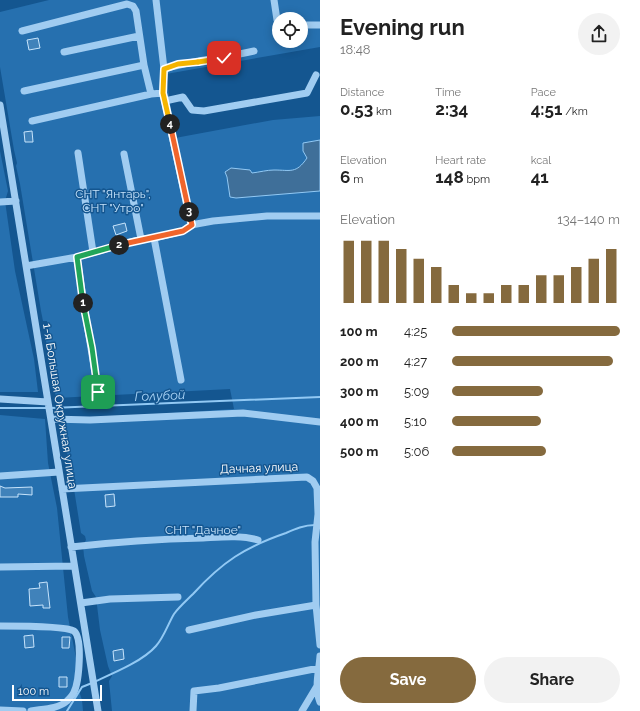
<!DOCTYPE html>
<html lang="en">
<head>
<meta charset="utf-8">
<style>
	:root { --surface:#fff; --page:#f2f2f2; --text:#222; --muted:#767676; --accent:#856a3e }
	body { margin:0; font-family:Raleway,sans-serif; background:var(--page); color:var(--text); height:100vh; display:flex; flex-direction:column; font-size:15px; white-space:nowrap }
	* { box-sizing:border-box; margin:0 }
	p { font-size:13px; color:var(--muted) }
	.icon { flex:none; width:22px; height:22px; fill:none; stroke:currentColor; stroke-width:2; stroke-linecap:round; stroke-linejoin:round }
	.map { position:relative; flex:1; overflow:hidden }
	.sheet { display:flex; flex-direction:column; background:var(--surface); width:320px }
	.sheet>* { flex:none }
	.fabs { position:absolute; left:272px; top:12px; display:grid; gap:8px }
	.fabs a { display:grid; place-items:center; width:36px; height:36px; border-radius:50%; background:var(--surface); box-shadow:0 2px 10px #0003; font-size:20px }
	.scale { position:absolute; left:12px; bottom:10px; width:90px; box-sizing:border-box; padding-left:4px; border:2px solid #fff; border-top:0; font-size:11px; line-height:14px; white-space:nowrap; color:#fff; -webkit-text-stroke:3px #145690; paint-order:stroke }
	.pin { position:absolute; display:grid; place-items:center; width:34px; height:34px; color:#fff; margin:-17px; border-radius:8px; box-shadow:0 2px 6px #0006 }
	.km { position:absolute; width:20px; height:20px; margin:-10px; border-radius:50%; background:#222; color:#fff; font-size:11px; line-height:20px; text-align:center }
	.round { display:grid; place-items:center; flex:none; width:42px; height:42px; border-radius:21px; background:var(--page) }
	.summary { display:flex; align-items:center; justify-content:space-between; height:68px; padding:0 20px }
	h1 { font-size:22px; font-weight:700; line-height:30px }
	.metrics { display:grid; grid-template-columns:repeat(3,1fr); gap:6px; height:68px; padding:4px 20px }
	.metrics div { display:grid; align-content:center }
	.metrics b { font-size:17px; font-weight:700 }
	.metrics small { font-size:11px; font-weight:400 }
	.metrics p { font-size:11px }
	.chart { height:112px; padding:8px 20px }
	.chart p { display:flex; justify-content:space-between }
	.chart svg { width:100%; height:72px; margin-top:4px; stroke:var(--accent); stroke-width:6 }
	.cta { display:flex; gap:8px; margin-top:auto; padding:8px 20px }
	.cta a { flex:1; height:46px; border-radius:24px; background:var(--accent); color:#fff; font-size:16px; font-weight:700; line-height:46px; text-align:center }
	.cta a+a { background:var(--page); color:var(--text) }
	ul { padding:0 20px; list-style:none; font-size:13px }
	li { display:grid; grid-template-columns:64px 48px 1fr; align-items:center; height:30px }
	li i { height:10px; border-radius:5px; background:var(--accent) }
	main { display:flex; flex:1; min-height:0 }
	.map>svg:first-child { display:block }
	.green { fill:#2670af; fill-rule:evenodd }
	.water { fill:#3f6f99; stroke:#92c9f4 }
	.lines { fill:none; stroke-linecap:round; stroke-linejoin:round }
	.stream { stroke:#92c9f4; stroke-width:2 }
	.building { fill:#4082ba; stroke:#c7e4fc }
	.minor { stroke:#a0ccf1; stroke-width:7 }
	.split-1-casing { stroke:#fff; stroke-width:8 }
	.split-2-casing { stroke:#fff; stroke-width:8 }
	.split-3-casing { stroke:#fff; stroke-width:8 }
	.split-4-casing { stroke:#fff; stroke-width:8 }
	.split-5-casing { stroke:#fff; stroke-width:8 }
	.split-6-casing { stroke:#fff; stroke-width:8 }
	.split-1 { stroke:#22a559; stroke-width:5 }
	.split-2 { stroke:#22a559; stroke-width:5 }
	.split-3 { stroke:#f0652b; stroke-width:5 }
	.split-4 { stroke:#f0652b; stroke-width:5 }
	.split-5 { stroke:#f5b400; stroke-width:5 }
	.split-6 { stroke:#f5b400; stroke-width:5 }
	.labels { text-anchor:middle; stroke-width:3; stroke-linejoin:round; paint-order:stroke }
	.park-label { font-size:12px; fill:#c7e4fc; stroke:#145690 }
	.street-label { font-size:12px; fill:#fff; stroke:#145690 }
	.water-label { font-size:13px; font-style:italic; fill:#acd6f8; stroke:#145690 }
</style>
</head>
<body>
<main>
<div class="map">
<svg width="320" height="711" viewBox="0 0 320 711">
	<rect width="100%" height="100%" fill="#145690"/>
	<path class="green" d="M49,0H320V47L166,74L175,138L273,120L320,116V711H112L109,681L112,676L108,666L100,630L96,597L92,591L84,556L83,545L86,540L85,536L81,533L74,489L76,484L72,479L61,420L234,409L230,389L56,398L46,341L45,334L49,332L47,321H43L41,311L20,184L16,166L17,163L14,150L0,67V12ZM279,19H301V41H279Z
		M0,151L8,191L5,201L15,271L34,359L38,392H0Z
		M0,415L45,419L48,463L57,508L68,617L76,658V682L82,700L83,711H0Z"/>
	<path class="water" d="M320,140V191L236,198L230,197L227,177L225,172L231,168L250,170L252,173C260,172 267,170 274,170C291,170 296,174 307,158L303,151V143Z"/>
	<g class="lines">
		<path class="stream" d="M0,408H47
			M51,408L320,397
			M96,681C114,673 143,661 156,646C164,637 168,624 174,614C179,607 187,600 193,594C222,562 245,547 286,533C295,529 304,525 315,525
			M67,711L82,687L92,683"/>
	</g>
	<path class="building" d="M38,38L40,48L29,50L27,40Z
		M32,131L33,142H25L24,132Z
		M125,223L127,231L116,235L113,226Z
		M0,486L5,488L32,487V495L18,494V497H0Z
		M114,494L115,506L106,507L105,495Z
		M47,582L50,608H43V605L30,606L29,589L40,588L39,583Z
		M33,635L34,647L25,648L24,636Z
		M62,637H70L69,648H62Z
		M123,649L124,659L114,661L113,651Z
		M59,677H67V687H59Z"/>
	<g class="lines">
		<path class="minor" d="M156,0L164,69L163,93L191,225
			M274,0L277,20L279,23
			M301,25H320
			M22,31L127,4L133,6L136,11L144,65L151,94L163,93
			M64,52L139,36
			M164,69C193,60 224,58 254,51
			M24,91L144,65
			M165,101L183,97L192,110L204,111L307,93L316,75
			M0,105L98,711
			M32,121L151,94
			M78,153L93,252
			M124,154L141,239
			M0,202L16,201
			M154,238L181,380
			M77,257C83,302 91,347 98,392
			M26,266L77,257L141,239L154,238L183,231L191,225L213,221L267,216H320
			M0,399L48,402
			M51,419L90,420L243,413L320,422
			M0,476L59,472
			M62,489L307,477L313,481L317,488L318,514L315,542L316,605L320,645
			M71,547C115,542 159,539 203,538C222,537 241,535 258,540
			M0,567L74,566
			M81,603L110,599L178,597
			M0,626C13,626 66,626 74,631C83,638 79,682 74,692C73,695 69,699 67,701C58,709 42,709 31,711
			M189,630L256,615L316,605
			M320,656C319,671 314,688 320,702
			M0,710L23,711
			M193,711L194,691L219,688L319,668
			M302,711L317,686"/>
	</g>
	<g class="lines">
		<defs>
			<path id="split-1" d="M83,303L92,348L98,392"/>
			<path id="split-2" d="M83,303L77,257L119,245"/>
			<path id="split-3" d="M119,245L183,231L192,225L189,212"/>
			<path id="split-4" d="M170,124L189,212"/>
			<path id="split-5" d="M170,124L163,93L164,69L178,64L198,62"/>
			<path id="split-6" d="M198,62L224,58"/>
		</defs>
		<use href="#split-1" class="split-1-casing"/>
		<use href="#split-2" class="split-2-casing"/>
		<use href="#split-3" class="split-3-casing"/>
		<use href="#split-4" class="split-4-casing"/>
		<use href="#split-5" class="split-5-casing"/>
		<use href="#split-6" class="split-6-casing"/>
		<use href="#split-1" class="split-1"/>
		<use href="#split-2" class="split-2"/>
		<use href="#split-3" class="split-3"/>
		<use href="#split-4" class="split-4"/>
		<use href="#split-5" class="split-5"/>
		<use href="#split-6" class="split-6"/>
	</g>
	<g class="labels">
		<g class="park-label">
			<text x="113" y="198">СНТ "Янтарь",<tspan x="113" dy="14">СНТ "Утро"</tspan></text>
			<text x="203" y="534">СНТ "Дачное"</text>
		</g>
		<g class="street-label">
			<text transform="translate(60 406) rotate(81)" y="4">1-я Большая Окружная улица</text>
			<text transform="translate(259 468) rotate(-2)" y="4">Дачная улица</text>
		</g>
		<g class="water-label">
			<text transform="translate(160 395) rotate(-2)" y="5">Голубой</text>
		</g>
	</g>
</svg>
<div class="fabs">
<a><svg class="icon" aria-label="locate" viewBox="0 0 24 24"><circle cx="12" cy="12" r="6"/><path d="M12 2v4M12 18v4M2 12h4M18 12h4"/></svg></a>
</div>
<div class="scale">100 m</div>
<div class="pin" style="left:98px;top:392px;background:#1e9e55"><svg class="icon" aria-label="arrive" viewBox="0 0 24 24"><path d="M6 21V4h12l-3 4 3 4H6"/></svg></div>
<div class="pin" style="left:224px;top:58px;background:#d93025"><svg class="icon" aria-label="check" viewBox="0 0 24 24"><path d="M5 12l5 5 9-10"/></svg></div>
<b class="km" style="left:83px;top:303px">1</b>
<b class="km" style="left:119px;top:245px">2</b>
<b class="km" style="left:189px;top:212px">3</b>
<b class="km" style="left:170px;top:124px">4</b>
</div>
<section class="sheet">
<div class="summary"><div><h1>Evening run</h1><p>18:48</p></div><a class="round"><svg class="icon" aria-label="share" viewBox="0 0 24 24"><path d="M12 15V3M7 8l5-5 5 5M5 13v7h14v-7"/></svg></a></div>
<div class="metrics">
<div><p>Distance</p><b>0.53<small> km</small></b></div>
<div><p>Time</p><b>2:34</b></div>
<div><p>Pace</p><b>4:51<small> /km</small></b></div>
</div>
<div class="metrics">
<div><p>Elevation</p><b>6<small> m</small></b></div>
<div><p>Heart rate</p><b>148<small> bpm</small></b></div>
<div><p>kcal</p><b>41</b></div>
</div>
<div class="chart"><p><span>Elevation</span>134–140 m</p>
<svg viewBox="0 0 160 44" preserveAspectRatio="none"><path d="M5 44V6M15 44V6M25 44V6M35 44V11M45 44V17M55 44V22M65 44V33M75 44V38M85 44V38M95 44V33M105 44V33M115 44V27M125 44V27M135 44V22M145 44V17M155 44V11"/></svg>
</div>
<ul>
<li><b>100 m</b>4:25<i style="width:100%"></i></li>
<li><b>200 m</b>4:27<i style="width:96%"></i></li>
<li><b>300 m</b>5:09<i style="width:54%"></i></li>
<li><b>400 m</b>5:10<i style="width:53%"></i></li>
<li><b>500 m</b>5:06<i style="width:56%"></i></li>
</ul>
<div class="cta"><a>Save</a><a>Share</a></div>
</section>
</main>
</body>
</html>
